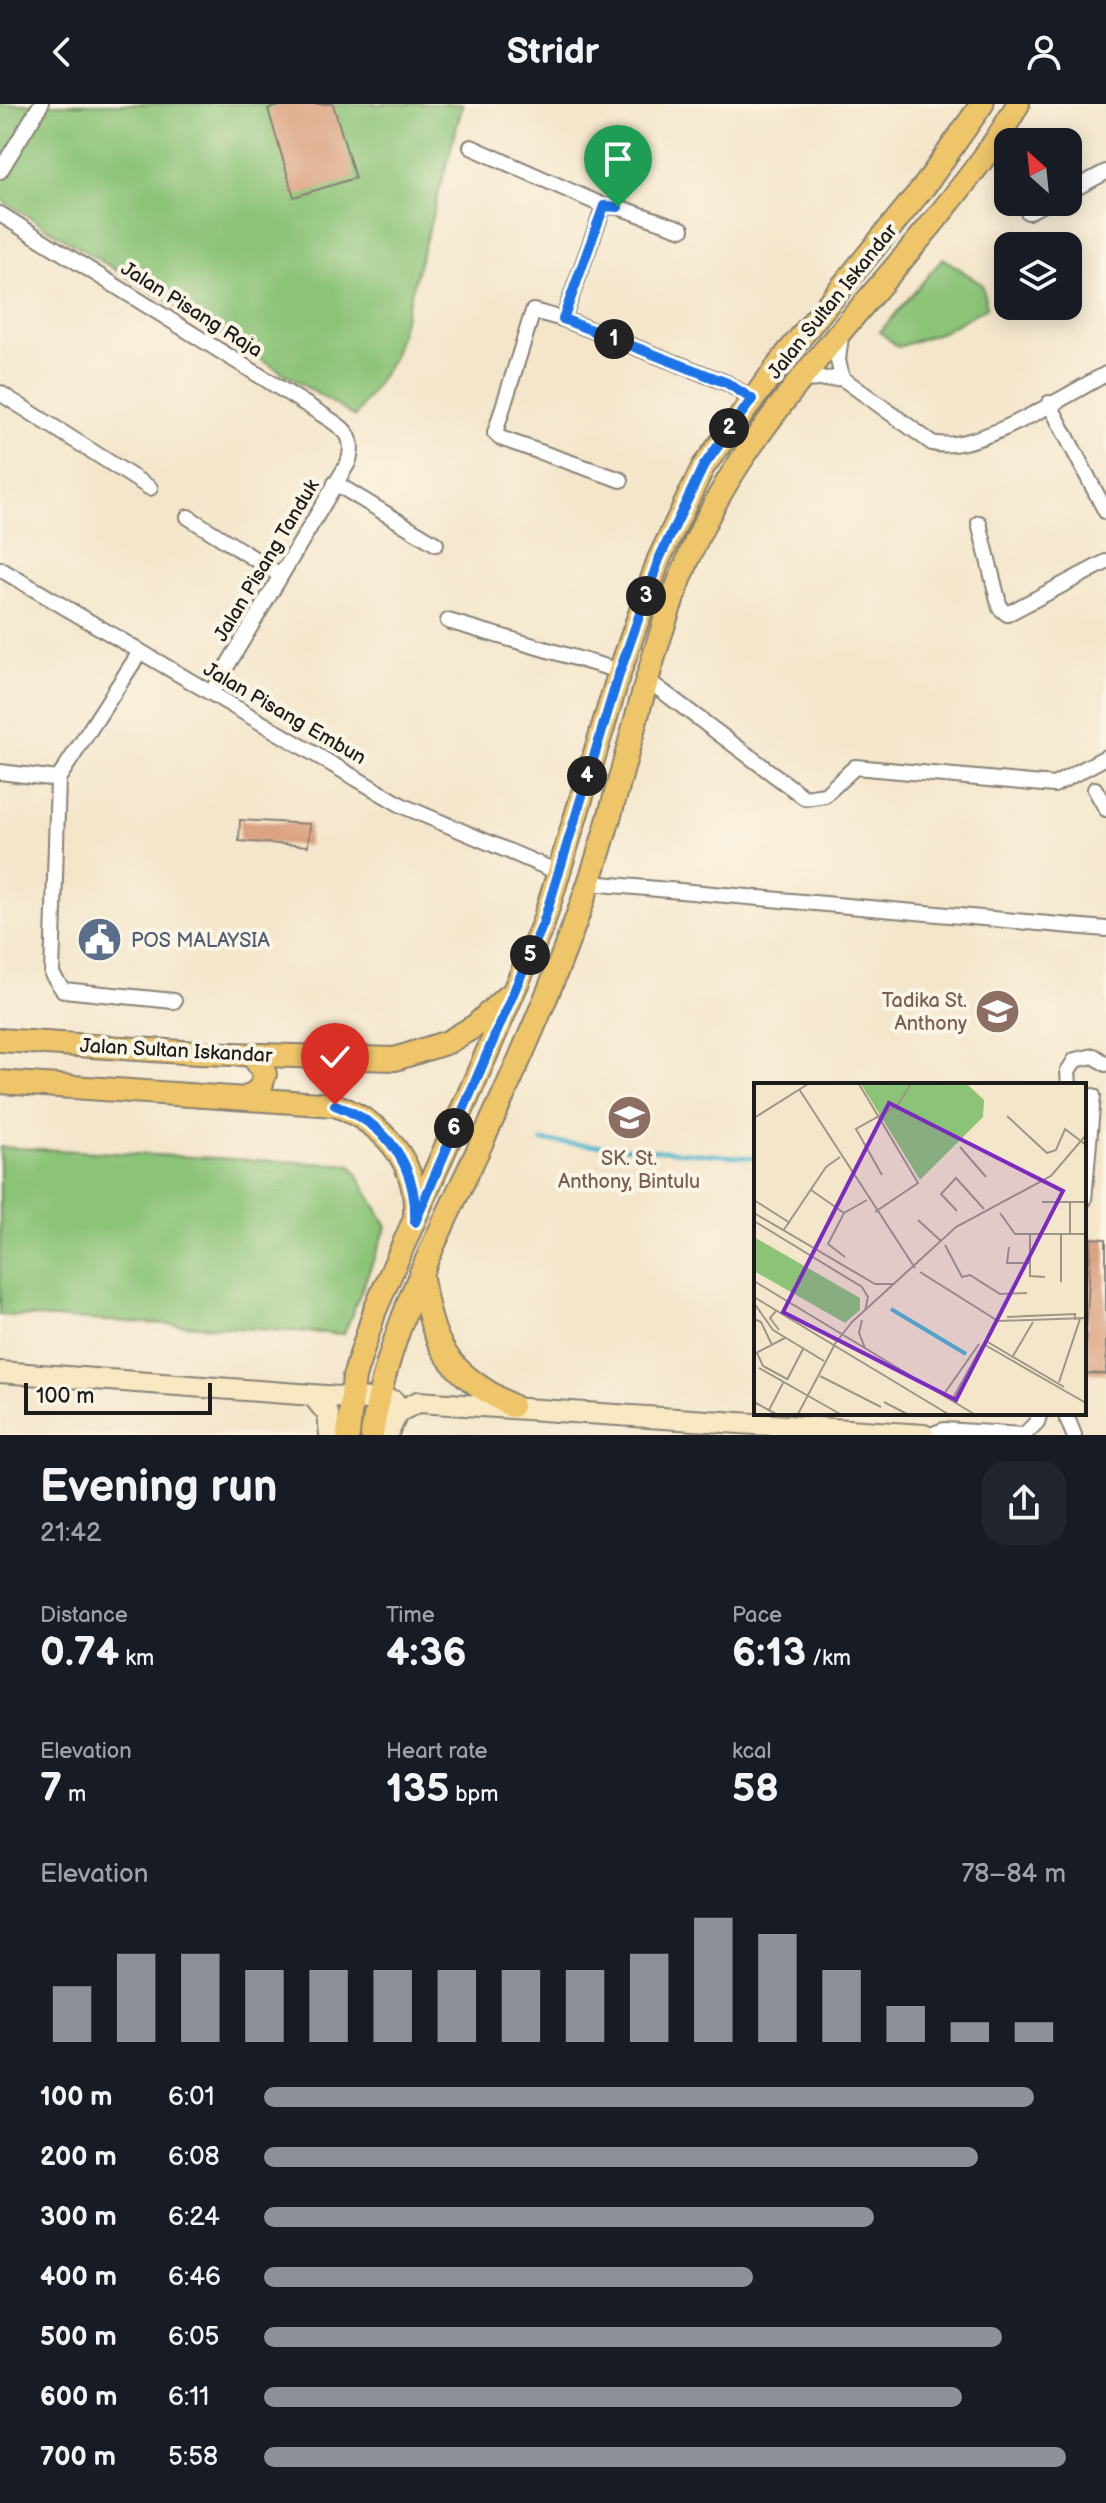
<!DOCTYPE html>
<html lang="en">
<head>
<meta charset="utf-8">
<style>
	:root { --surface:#171b24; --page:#20242c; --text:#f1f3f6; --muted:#9ea1a6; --accent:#8c9099 }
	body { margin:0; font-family:"Balsamiq Sans",sans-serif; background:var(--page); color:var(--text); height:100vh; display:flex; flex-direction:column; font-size:30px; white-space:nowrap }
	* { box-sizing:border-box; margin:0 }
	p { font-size:26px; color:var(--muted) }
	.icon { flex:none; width:44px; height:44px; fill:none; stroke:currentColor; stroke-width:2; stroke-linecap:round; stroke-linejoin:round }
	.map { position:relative; height:1331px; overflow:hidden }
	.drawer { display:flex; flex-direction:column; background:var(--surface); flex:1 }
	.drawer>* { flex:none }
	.needle { width:52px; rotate:333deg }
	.fabs { position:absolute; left:994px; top:24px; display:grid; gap:16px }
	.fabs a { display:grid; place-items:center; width:88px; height:88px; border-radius:16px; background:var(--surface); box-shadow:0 4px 20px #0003; font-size:40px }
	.scale { position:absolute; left:24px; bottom:20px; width:188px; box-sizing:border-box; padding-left:8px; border:4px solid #1c1c1c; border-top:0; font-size:22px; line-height:28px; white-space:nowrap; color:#1c1c1c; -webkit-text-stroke:6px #fcf5e5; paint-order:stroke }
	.pin { position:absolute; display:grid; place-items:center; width:68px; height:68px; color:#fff; margin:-82px -34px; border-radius:50% 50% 50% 0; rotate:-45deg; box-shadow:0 0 8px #0007 }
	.pin .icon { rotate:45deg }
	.km { position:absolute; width:40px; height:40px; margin:-20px; border-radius:50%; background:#222; color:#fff; font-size:22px; line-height:40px; text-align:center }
	.round { display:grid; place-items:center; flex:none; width:84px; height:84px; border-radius:24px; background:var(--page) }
	.overview { display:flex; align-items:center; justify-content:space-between; height:136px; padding:0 40px }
	h1 { font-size:44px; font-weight:700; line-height:60px }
	.stats { display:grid; grid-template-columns:repeat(3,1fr); gap:12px; height:136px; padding:8px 40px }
	.stats div { display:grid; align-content:center }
	.stats b { font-size:40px; font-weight:700 }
	.stats small { font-size:22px; font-weight:400 }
	.stats p { font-size:22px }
	.chart { height:224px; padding:16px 40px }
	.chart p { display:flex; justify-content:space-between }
	.chart svg { width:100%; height:144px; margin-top:8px; stroke:var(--accent); stroke-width:6 }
	ul { padding:0 40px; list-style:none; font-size:26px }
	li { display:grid; grid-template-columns:128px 96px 1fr; align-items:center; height:60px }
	li i { height:20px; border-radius:10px; background:var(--accent) }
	header { display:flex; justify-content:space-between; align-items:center; height:104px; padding:0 40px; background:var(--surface); font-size:36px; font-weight:700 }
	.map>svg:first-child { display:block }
	.green { fill:#8bc377; stroke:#54704a; stroke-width:2 }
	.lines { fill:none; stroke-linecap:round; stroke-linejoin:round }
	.stream { stroke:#50b6ce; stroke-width:4 }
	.building { fill:#dca382 }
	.minor-casing { stroke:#888174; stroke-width:18 }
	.secondary-casing { stroke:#888174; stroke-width:24 }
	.primary-casing { stroke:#888174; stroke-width:26 }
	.minor { stroke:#fff; stroke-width:14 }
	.secondary { stroke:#f8e8c3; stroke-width:20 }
	.primary { stroke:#eec569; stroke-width:22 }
	.route-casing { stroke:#fff; stroke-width:16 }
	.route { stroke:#1a73e8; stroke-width:10 }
	.labels { text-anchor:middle; stroke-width:8; stroke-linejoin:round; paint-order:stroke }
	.street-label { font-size:20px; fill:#1c1c1c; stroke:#fcf5e5 }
	.service-label { font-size:20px; fill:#4e5e75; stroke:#fcf5e5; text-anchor:start }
	.education-label { font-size:20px; fill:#785e54; stroke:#fcf5e5; text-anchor:end }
	.inset-river { fill:none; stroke:#50b6ce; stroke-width:4 }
	.inset-road { fill:none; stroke:#9e9585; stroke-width:2 }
	.view { fill:#7b2cbf; fill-opacity:0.15; stroke:#7b2cbf; stroke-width:4 }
	.inset-edge { fill:none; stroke:#1c1c1c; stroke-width:4 }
</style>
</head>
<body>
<header><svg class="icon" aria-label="back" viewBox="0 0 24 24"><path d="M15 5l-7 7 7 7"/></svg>Stridr<svg class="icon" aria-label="person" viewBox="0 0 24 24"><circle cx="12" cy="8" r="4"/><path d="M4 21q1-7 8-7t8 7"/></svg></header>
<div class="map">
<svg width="1106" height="1331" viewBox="0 0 1106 1331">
	<rect width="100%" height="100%" fill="#fcf5e5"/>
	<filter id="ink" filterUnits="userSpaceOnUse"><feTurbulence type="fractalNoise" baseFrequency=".0125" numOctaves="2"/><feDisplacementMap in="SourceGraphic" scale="16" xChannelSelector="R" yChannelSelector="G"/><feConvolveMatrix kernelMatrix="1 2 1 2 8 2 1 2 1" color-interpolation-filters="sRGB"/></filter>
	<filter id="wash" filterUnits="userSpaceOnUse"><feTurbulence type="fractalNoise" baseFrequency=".006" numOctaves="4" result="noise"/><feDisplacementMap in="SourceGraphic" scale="32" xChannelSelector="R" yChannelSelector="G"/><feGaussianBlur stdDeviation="1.8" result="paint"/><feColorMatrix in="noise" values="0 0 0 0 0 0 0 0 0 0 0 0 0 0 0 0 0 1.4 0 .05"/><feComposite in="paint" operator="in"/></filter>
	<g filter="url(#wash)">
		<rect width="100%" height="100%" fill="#f4e6cb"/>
		<path class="green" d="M0,0H463L393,255L355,313L0,95Z
			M943,154L982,180L987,203L942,228L898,243L880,228Z
			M0,1043L352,1061L387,1122L344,1230L0,1211Z"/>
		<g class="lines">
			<path class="stream" d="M542,1037L756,1054"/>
		</g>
		<g id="blocks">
			<path class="building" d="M285,0H333L355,74L294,93L268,5Z
				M240,716L310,720L308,742L239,737Z
				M1091,1134L1106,1135V1270L1084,1269Z"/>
		</g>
	</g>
	<g filter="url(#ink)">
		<use href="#blocks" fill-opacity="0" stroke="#888174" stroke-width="2"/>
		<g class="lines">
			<defs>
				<path id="minor" d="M471,43L604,102L618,103L682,125
					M0,67L41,0
					M1068,88L1106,68
					M1028,108L1048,98
					M0,110L323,311C345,325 357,332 348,359L211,589
					M563,215L604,102
					M841,232L838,256L842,274
					M842,274L932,339C975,351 1066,291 1106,270
					M801,276L842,274
					M0,289L150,384
					M1049,299L1106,408
					M621,376L500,334L495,329L533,207L563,215L727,279L752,295
					M335,379L436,440
					M188,413L280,471
					M979,419L1000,504L1007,510L1106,458
					M0,465L403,702L560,769
					M448,517L620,567
					M140,548L58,675L52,870L63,886L174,897
					M646,575L805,694L825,691L855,663L1054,681L1106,653
					M0,668L58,675
					M1095,685L1106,705
					M590,779L1106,825
					M1069,981L1068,967L1075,956L1094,952L1106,960
					M1084,1096L1093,992
					M1065,1309L1074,1331
					M930,1331L944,1326L1023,1331
					M1024,1331L1037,1318L1040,1309"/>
				<path id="secondary" d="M0,1268L394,1297
					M313,1292L328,1310L330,1331
					M387,1331L398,1308L418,1298L924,1331"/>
				<path id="primary" d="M0,936L198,949L395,955L448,938L475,922L506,893
					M0,978L335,1001C382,1019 417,1056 415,1109
					M248,993L260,985L265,970L252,951
					M421,1168C433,1244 444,1265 512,1302
					M348,1331L354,1273L375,1206L543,820L620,567L659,455L703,363L786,251L926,80L982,0
					M372,1331C386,1234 431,1145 473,1057C515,967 557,874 589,779C635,645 653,498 729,375C787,282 866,201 935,116C964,80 996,41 1018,0"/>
			</defs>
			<use href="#minor" class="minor-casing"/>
			<use href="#secondary" class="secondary-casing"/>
			<use href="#primary" class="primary-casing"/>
			<use href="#minor" class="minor"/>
			<use href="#secondary" class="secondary"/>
			<use href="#primary" class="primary"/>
		</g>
	</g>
	<g class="lines" filter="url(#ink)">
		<defs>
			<path id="route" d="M335,1001C388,1021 417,1061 415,1118L543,820L620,567L659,455L703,363L752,295L727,279L563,215L604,102L618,103"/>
		</defs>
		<use href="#route" class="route-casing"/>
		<use href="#route" class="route"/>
	</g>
	<defs>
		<symbol id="civic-disc" viewBox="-11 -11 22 22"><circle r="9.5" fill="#5c6f8a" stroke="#fcf5e5"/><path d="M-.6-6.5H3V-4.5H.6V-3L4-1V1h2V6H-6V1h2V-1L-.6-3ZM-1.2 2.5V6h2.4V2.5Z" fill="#fff"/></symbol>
		<symbol id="school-disc" viewBox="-11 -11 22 22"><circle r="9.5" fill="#8d6e63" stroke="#fcf5e5"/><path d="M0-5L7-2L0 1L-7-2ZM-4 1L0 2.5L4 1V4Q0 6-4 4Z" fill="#fff"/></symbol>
	</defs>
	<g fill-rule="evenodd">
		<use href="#civic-disc" x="74" y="810" width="51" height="51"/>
		<use href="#school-disc" x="972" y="882" width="51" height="51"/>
		<use href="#school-disc" x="604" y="988" width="51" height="51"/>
	</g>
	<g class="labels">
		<g class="street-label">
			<text transform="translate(832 197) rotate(-51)" y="7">Jalan Sultan Iskandar</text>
			<text transform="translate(192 205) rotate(32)" y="7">Jalan Pisang Raja</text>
			<text transform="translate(266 456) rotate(-59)" y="7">Jalan Pisang Tanduk</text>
			<text transform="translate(285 609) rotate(30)" y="7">Jalan Pisang Embun</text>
			<text transform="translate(176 946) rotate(3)" y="7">Jalan Sultan Iskandar</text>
		</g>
		<g class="service-label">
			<text x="131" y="843">POS MALAYSIA</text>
		</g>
		<g class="education-label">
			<text x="967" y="903">Tadika St.<tspan x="967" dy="23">Anthony</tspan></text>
			<text x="629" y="1061" text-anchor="middle">SK. St.<tspan x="629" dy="23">Anthony, Bintulu</tspan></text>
		</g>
	</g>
	<g transform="translate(754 979)">
		<rect width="332" height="332" fill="#f4e6cb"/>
		<path d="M107,1H213L230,17L229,34L166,97ZM0,154L106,215V227L91,240L0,188Z" fill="#8bc377"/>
		<path class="inset-river" d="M137,226L212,271"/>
		<path class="inset-road" d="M105,1L164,100L121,129M45,6L161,185M253,33L293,70L302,67L311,46L332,62M0,35L54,1M206,64L232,94M128,92L102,46L143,23L157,1M57,107L90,130M0,117L36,140M288,119H332M203,128L187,111L202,95L230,126M0,130L121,201H141M246,130L261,151H332M164,137L187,158M0,138L108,204L114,214L111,228M29,148L72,84L86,74M316,150V119M276,151V193L291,194M307,151V199M191,162L208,194L216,192L246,211L273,210M255,164L253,180H276M91,174L74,161L90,130L113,117M166,189L244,238L332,235M0,198L220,331M0,214L194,331M0,220L19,247L70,278M22,228L16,235L25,247M253,234L321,231V237M0,236L7,239L18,262M108,237L105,250L111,265M232,258L310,304M80,262L98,239L202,144L297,93L332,52M231,262L332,320M3,270L9,283L33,296M0,271L31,255M259,273L279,239M5,285L86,331M66,293L127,324M33,297L49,266M305,299L326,236M190,311L225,261M198,317L228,263M0,319L22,331M130,319L153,331M15,327L29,300M44,331L80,263"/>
		<path class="view" d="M135,20L309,108L202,317L29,229Z"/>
		<rect width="332" height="332" class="inset-edge"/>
	</g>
</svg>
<div class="fabs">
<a><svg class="needle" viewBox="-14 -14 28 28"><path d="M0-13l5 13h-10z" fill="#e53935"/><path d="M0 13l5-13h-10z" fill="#9ea1a6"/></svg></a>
<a><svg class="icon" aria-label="layers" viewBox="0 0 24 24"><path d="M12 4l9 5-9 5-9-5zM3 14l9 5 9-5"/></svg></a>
</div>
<div class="scale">100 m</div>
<div class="pin" style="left:618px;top:103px;background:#1e9e55"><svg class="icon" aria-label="arrive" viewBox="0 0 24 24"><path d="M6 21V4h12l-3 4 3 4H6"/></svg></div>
<div class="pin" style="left:335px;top:1001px;background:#d93025"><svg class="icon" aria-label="check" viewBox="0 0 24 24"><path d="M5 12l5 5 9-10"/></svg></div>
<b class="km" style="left:614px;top:235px">1</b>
<b class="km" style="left:729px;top:324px">2</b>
<b class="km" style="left:646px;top:492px">3</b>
<b class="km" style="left:587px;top:672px">4</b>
<b class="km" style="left:530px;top:851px">5</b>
<b class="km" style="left:454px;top:1024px">6</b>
</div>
<section class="drawer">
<div class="overview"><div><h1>Evening run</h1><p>21:42</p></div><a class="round"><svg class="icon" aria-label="share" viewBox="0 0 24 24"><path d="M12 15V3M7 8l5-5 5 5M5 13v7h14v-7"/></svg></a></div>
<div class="stats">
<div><p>Distance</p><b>0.74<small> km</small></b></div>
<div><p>Time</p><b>4:36</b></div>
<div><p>Pace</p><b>6:13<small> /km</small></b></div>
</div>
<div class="stats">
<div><p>Elevation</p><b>7<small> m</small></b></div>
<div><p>Heart rate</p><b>135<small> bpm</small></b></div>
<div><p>kcal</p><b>58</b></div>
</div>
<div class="chart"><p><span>Elevation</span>78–84 m</p>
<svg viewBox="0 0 160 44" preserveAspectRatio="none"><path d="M5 44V27M15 44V17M25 44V17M35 44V22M45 44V22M55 44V22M65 44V22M75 44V22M85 44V22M95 44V17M105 44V6M115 44V11M125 44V22M135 44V33M145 44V38M155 44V38"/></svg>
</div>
<ul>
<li><b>100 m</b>6:01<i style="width:96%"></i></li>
<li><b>200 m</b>6:08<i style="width:89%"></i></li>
<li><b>300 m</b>6:24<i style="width:76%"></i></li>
<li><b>400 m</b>6:46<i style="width:61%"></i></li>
<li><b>500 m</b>6:05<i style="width:92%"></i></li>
<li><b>600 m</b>6:11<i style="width:87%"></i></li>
<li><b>700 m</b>5:58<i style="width:100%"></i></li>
</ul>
</section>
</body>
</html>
